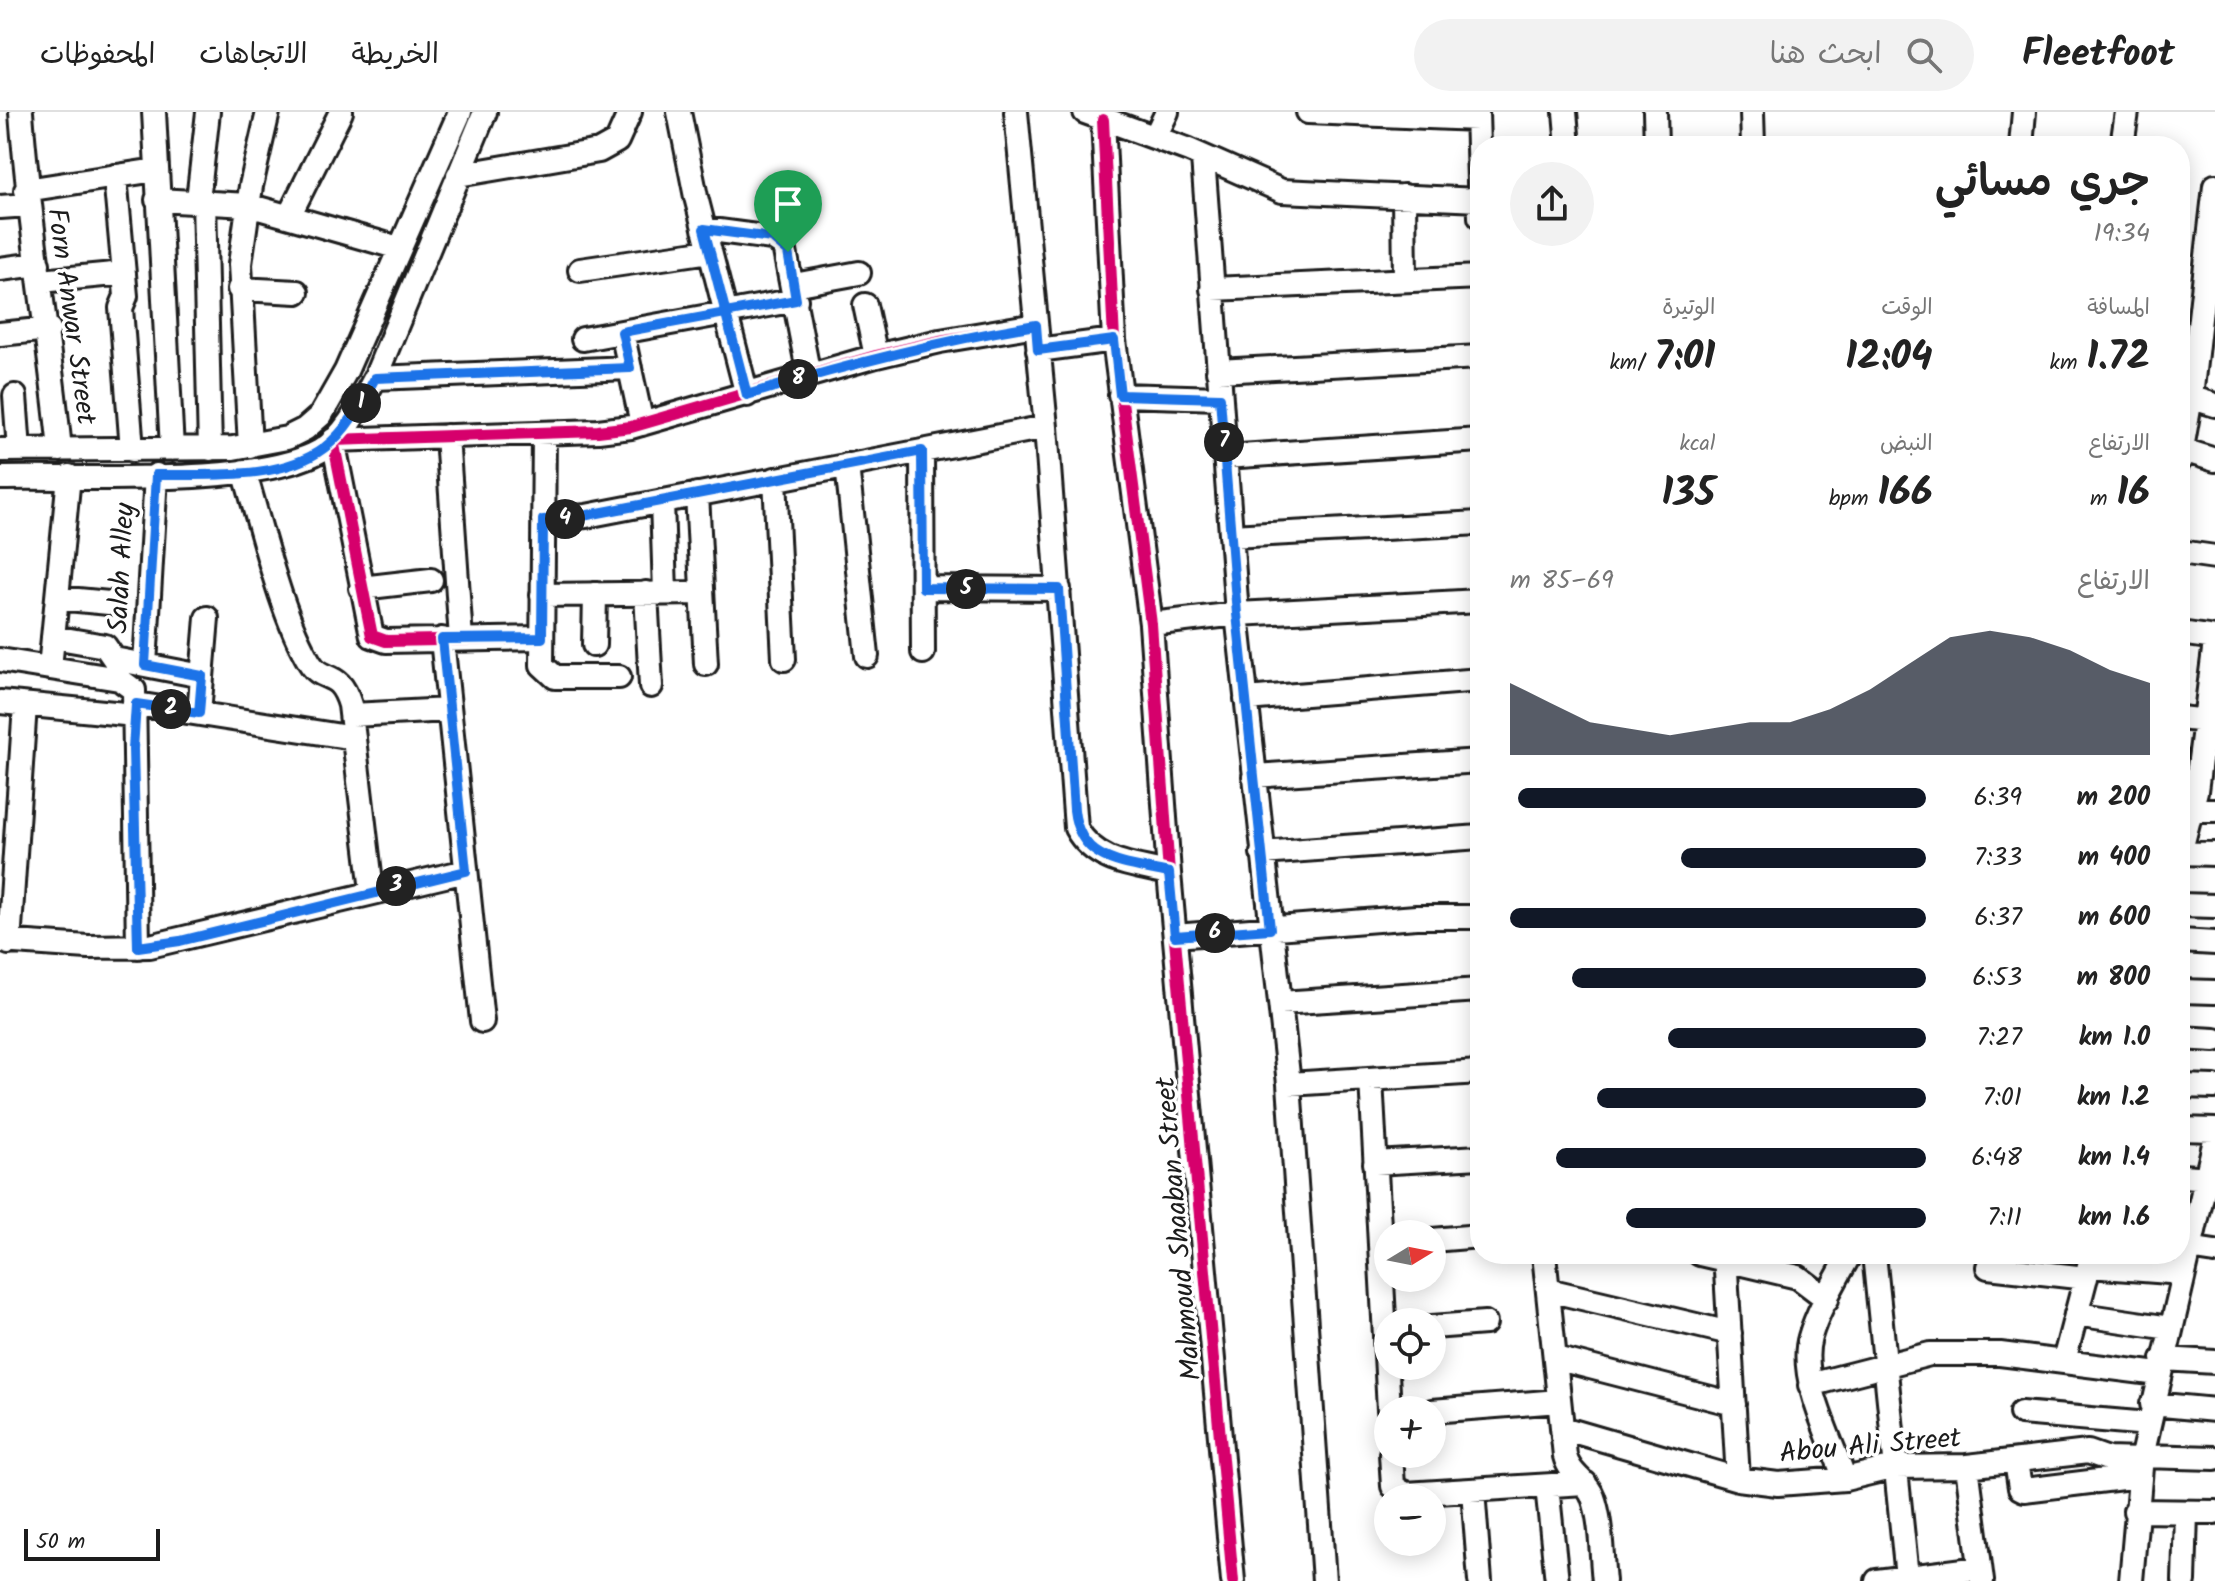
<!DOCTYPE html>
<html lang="ar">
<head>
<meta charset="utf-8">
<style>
	:root { --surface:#fff; --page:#f2f2f2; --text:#222; --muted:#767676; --line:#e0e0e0; --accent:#111827 }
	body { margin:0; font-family:Kalam,"Playpen Sans Arabic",sans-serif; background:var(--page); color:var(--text); direction:rtl; height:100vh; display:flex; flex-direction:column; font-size:30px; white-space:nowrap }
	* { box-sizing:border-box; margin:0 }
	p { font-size:26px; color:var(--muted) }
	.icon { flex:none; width:44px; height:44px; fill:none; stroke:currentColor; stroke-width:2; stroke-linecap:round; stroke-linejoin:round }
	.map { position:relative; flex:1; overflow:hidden; direction:ltr }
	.drawer { position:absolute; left:1470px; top:24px; width:720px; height:1128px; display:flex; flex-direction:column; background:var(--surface); border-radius:32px; box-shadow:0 4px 20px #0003; direction:rtl }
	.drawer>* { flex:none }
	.needle { width:52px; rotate:80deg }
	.controls { position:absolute; left:1374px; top:1108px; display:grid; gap:16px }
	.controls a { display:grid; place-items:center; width:72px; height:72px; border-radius:50%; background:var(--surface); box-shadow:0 4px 20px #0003; font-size:40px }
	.scale { position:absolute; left:24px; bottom:20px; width:136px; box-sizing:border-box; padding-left:8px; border:4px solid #1c1c1c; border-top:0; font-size:22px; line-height:28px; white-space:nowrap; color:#1c1c1c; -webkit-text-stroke:6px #fff; paint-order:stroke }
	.pin { position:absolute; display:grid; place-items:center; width:68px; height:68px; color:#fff; margin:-82px -34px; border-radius:50% 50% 50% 0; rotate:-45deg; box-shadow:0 0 8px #0007 }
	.pin .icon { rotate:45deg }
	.km { position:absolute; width:40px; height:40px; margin:-20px; border-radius:50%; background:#222; color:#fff; font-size:22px; line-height:40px; text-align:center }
	.round { display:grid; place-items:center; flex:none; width:84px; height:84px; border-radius:42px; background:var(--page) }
	.head { display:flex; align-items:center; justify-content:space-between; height:136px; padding:0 40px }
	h1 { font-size:44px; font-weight:600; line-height:60px }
	.metrics { display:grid; grid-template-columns:repeat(3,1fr); gap:12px; height:136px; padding:8px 40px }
	.metrics div { display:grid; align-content:center }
	.metrics b { font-size:40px; font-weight:600 }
	.metrics small { font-size:22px; font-weight:400 }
	.metrics p { font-size:22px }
	.chart { height:224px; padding:16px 40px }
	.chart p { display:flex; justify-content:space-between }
	.chart svg { width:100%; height:144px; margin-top:8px; fill:var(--accent); opacity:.7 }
	ul { padding:0 40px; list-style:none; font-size:26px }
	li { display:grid; grid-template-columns:128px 96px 1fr; align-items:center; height:60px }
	li i { height:20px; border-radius:10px; background:var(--accent) }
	header { display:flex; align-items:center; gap:48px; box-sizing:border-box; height:112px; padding:0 40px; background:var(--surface); border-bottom:2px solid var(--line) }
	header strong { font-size:38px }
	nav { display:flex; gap:44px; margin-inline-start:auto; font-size:28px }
	.search { width:560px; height:72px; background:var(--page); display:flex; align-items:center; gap:20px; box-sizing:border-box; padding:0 28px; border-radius:44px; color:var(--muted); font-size:30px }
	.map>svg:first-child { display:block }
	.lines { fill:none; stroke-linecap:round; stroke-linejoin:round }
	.minor-casing { stroke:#1c1c1c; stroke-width:28 }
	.minor { stroke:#fff; stroke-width:22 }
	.cycleway-casing { stroke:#fff; stroke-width:17 }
	.cycleway { stroke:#d6006c; stroke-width:12 }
	.route-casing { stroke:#fff; stroke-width:16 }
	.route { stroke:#1a73e8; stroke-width:10 }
	.labels { text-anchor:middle; stroke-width:7; stroke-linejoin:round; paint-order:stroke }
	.street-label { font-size:28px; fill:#1c1c1c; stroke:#fff }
</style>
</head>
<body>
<header>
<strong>Fleetfoot</strong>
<div class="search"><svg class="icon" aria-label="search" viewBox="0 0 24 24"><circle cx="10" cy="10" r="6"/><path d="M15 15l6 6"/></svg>ابحث هنا</div>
<nav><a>الخريطة</a><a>الاتجاهات</a><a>المحفوظات</a></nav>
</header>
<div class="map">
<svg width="2215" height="1469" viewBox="0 0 2215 1469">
	<rect width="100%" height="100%" fill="#fff"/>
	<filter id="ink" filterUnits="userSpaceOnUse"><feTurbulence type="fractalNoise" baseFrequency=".0125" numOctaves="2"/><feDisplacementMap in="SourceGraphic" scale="16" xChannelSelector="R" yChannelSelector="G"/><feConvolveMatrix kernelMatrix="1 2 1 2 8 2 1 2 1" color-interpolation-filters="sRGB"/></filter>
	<g filter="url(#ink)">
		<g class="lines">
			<defs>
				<path id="minor" d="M21,0C29,113 49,225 60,338
					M154,0L172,337
					M679,0L696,85L747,283
					M1016,0L1046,315L1076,716C1095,751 1133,753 1169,761
					M1085,0L1189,38L1282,79L1479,88
					M1308,0L1477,7
					M1477,0L1480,105
					M1565,0L1568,34
					M1655,0L1656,34
					M1752,0L1753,34
					M1103,8L1114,228L1151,512L1169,761L1233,1469
					M1155,25L1167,0
					M2021,34L2024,0
					M2122,34L2127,0
					M1203,46L1237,502L1289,972L1324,1469
					M458,63L599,39L617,29L630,0
					M115,64L126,184L121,196L132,338
					M26,78L156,58
					M1404,84L1405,168
					M157,88L248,93L399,136
					M198,88L208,0
					M204,88L210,337
					M0,95L28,93
					M289,104L341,0
					M704,117L772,126L784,134L809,264
					M0,157L38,152
					M580,158L710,139
					M41,169L124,161
					M794,173L859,161
					M239,177L297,180
					M1212,177L1480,165
					M865,193L876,244
					M622,220L642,312
					M0,222L49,217
					M583,227L796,188
					M1038,238L1114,228
					M1218,259L1480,245
					M375,266L630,256
					M2180,282L2215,293
					M1120,283L1220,286
					M15,284L19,338
					M544,321L542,553L555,565H619
					M447,324L461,527
					M250,334L240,152L251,74L268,0
					M2180,337L2215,348
					M0,338L233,336L287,326L305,317L321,303L346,259L460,0
					M922,339L923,540
					M1225,345L1480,328
					M2180,348L2191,285L2215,74
					M847,353L867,544
					M244,359C261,414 281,504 310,551C323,572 339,556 350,593L372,779
					M0,366C79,364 256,375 320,339C345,325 362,290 375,266L485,0
					M775,367L784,547
					M697,382L706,552
					M662,389L665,481
					M543,408L586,404L1046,315
					M1231,424L1480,411
					M2180,440L2215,445
					M361,476L431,468
					M923,476L1059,477
					M646,481L651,574
					M542,483L702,481
					M57,486L109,491
					M1151,512L1237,502L1480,489
					M2180,521L2215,526
					M53,525L105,534L114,547L202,564
					M542,526L386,529L372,524L333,328L598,319L631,315L876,244L940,229L1036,213
					M442,527L482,909
					M594,533L595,482
					M0,548L119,567L134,578L138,835
					M145,553L156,363
					M50,556L69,364
					M1246,587L1480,568
					M0,590L135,603
					M136,592L354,626
					M199,601L207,506
					M352,603L449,598
					M2180,606L2215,610
					M1254,664L1480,649
					M2180,698H2215
					M1262,741L1480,725
					M2180,741L2215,742
					M2180,742L2196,679L2215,530
					M2180,793L2215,794
					M1175,824L1416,805H1480
					M0,829L88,835L150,834L466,759
					M2180,829L2215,831
					M9,831L25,593
					M2180,879L2215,880
					M1280,891L1480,878
					M2180,926L2215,928
					M1371,967L1389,1298
					M1289,972L1480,960
					M2180,974L2215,975
					M2180,1017L2215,1018
					M1375,1051L1480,1045
					M2180,1064L2215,1066
					M1432,1128L1480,1124
					M2189,1136L2215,1140
					M1544,1142L1565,1344C1570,1364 1587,1368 1593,1385C1602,1410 1601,1443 1604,1469
					M1700,1142L1798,1165L1827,1187
					M1725,1142L1738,1367
					M1874,1142L1907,1465
					M2089,1154L2183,1161
					M1988,1155L2086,1166
					M1548,1178L1730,1221
					M2076,1202L2170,1216
					M1432,1215L1485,1211
					M1555,1246L1734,1292
					M2163,1247L2215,1250
					M2064,1249L2092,1142
					M1810,1273L1930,1242H2000L2159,1262
					M2152,1292L2215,1298
					M1432,1299L1559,1289
					M2021,1301L2149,1312
					M1562,1316L1738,1367L1778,1372L1845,1367L1895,1355L1967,1354L2088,1340L2108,1347L2141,1348
					M1391,1342L1393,1374L1405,1382L1585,1371
					M2142,1344L2215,1346
					M2016,1349L2020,1376L2024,1378L2139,1364
					M1967,1354L1982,1469
					M1845,1367C1831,1328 1798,1265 1810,1225C1818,1197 1836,1168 1850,1142
					M1547,1374L1557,1469
					M1473,1378L1480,1469
					M2135,1399L2215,1400
					M1877,1469L1980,1456
					M2131,1469L2142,1344L2215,1028
					M2184,1469L2186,1400"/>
			</defs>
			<use href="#minor" class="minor-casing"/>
			<use href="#minor" class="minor"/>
			<defs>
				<path id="cycleway" d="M1103,8L1114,228L1151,512L1169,761L1233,1469
					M542,526L386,529L372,524L333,328L598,319L631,315L876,244L940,229L1036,213"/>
			</defs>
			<use href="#cycleway" class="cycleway-casing"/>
			<use href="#cycleway" class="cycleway"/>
		</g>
	</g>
	<g class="lines" filter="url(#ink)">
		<defs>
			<path id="route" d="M788,140L796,188L622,220L630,256L375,266C362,290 347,319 324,336C280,369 207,362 156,363L145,553L202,564L199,601L136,592L133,637L138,835L180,829L466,759L442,527L542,526L543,408L572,406L922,339L923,476L1059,477L1074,698C1080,752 1125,751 1169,761L1175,824L1270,817L1237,502L1220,286L1120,283L1114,228L1038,238L1036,213C937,229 843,254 747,283L704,117L772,126L788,140"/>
		</defs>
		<use href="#route" class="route-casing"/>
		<use href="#route" class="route"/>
	</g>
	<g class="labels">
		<g class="street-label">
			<text transform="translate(73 204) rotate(82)" y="10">Forn Anwar Street</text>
			<text transform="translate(120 456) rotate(-87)" y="10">Salah Alley</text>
			<text transform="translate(1177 1117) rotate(-95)" y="10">Mahmoud Shaaban Street</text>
			<text transform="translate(1870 1332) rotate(-5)" y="10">Abou Ali Street</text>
		</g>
	</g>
</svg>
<div class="controls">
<a><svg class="needle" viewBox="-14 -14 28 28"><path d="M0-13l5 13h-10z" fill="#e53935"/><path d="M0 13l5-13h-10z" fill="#767676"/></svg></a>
<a><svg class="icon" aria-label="locate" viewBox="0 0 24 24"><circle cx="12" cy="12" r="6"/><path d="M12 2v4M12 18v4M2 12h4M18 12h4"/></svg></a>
<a>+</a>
<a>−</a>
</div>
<div class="scale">50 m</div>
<div class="pin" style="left:788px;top:140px;background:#1e9e55"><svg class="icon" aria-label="arrive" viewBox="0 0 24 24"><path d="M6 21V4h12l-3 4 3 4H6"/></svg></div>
<b class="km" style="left:361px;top:291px">1</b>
<b class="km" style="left:171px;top:597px">2</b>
<b class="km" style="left:396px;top:774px">3</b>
<b class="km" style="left:565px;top:407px">4</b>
<b class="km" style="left:966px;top:477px">5</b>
<b class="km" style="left:1215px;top:821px">6</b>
<b class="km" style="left:1224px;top:330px">7</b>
<b class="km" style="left:798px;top:267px">8</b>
<section class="drawer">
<div class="head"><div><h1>جري مسائي</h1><p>19:34</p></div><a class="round"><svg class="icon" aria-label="share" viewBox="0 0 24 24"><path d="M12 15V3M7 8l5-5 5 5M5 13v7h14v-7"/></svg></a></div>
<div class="metrics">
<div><p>المسافة</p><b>1.72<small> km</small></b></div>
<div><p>الوقت</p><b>12:04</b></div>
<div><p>الوتيرة</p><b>7:01<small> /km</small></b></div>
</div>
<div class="metrics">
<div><p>الارتفاع</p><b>16<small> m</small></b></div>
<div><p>النبض</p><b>166<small> bpm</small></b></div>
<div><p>kcal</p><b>135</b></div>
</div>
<div class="chart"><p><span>الارتفاع</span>69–85 m</p>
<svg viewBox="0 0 160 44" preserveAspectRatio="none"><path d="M0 44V22L10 28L20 34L30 36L40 38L50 36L60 34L70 34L80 30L90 24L100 16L110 8L120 6L130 8L140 12L150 18L160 22V44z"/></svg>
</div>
<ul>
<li><b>200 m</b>6:39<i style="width:98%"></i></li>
<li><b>400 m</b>7:33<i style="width:59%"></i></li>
<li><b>600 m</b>6:37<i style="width:100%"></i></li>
<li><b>800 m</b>6:53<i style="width:85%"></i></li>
<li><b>1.0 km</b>7:27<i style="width:62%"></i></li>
<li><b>1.2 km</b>7:01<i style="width:79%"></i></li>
<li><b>1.4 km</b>6:48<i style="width:89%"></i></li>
<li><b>1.6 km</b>7:11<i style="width:72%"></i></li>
</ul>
</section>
</div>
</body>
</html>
